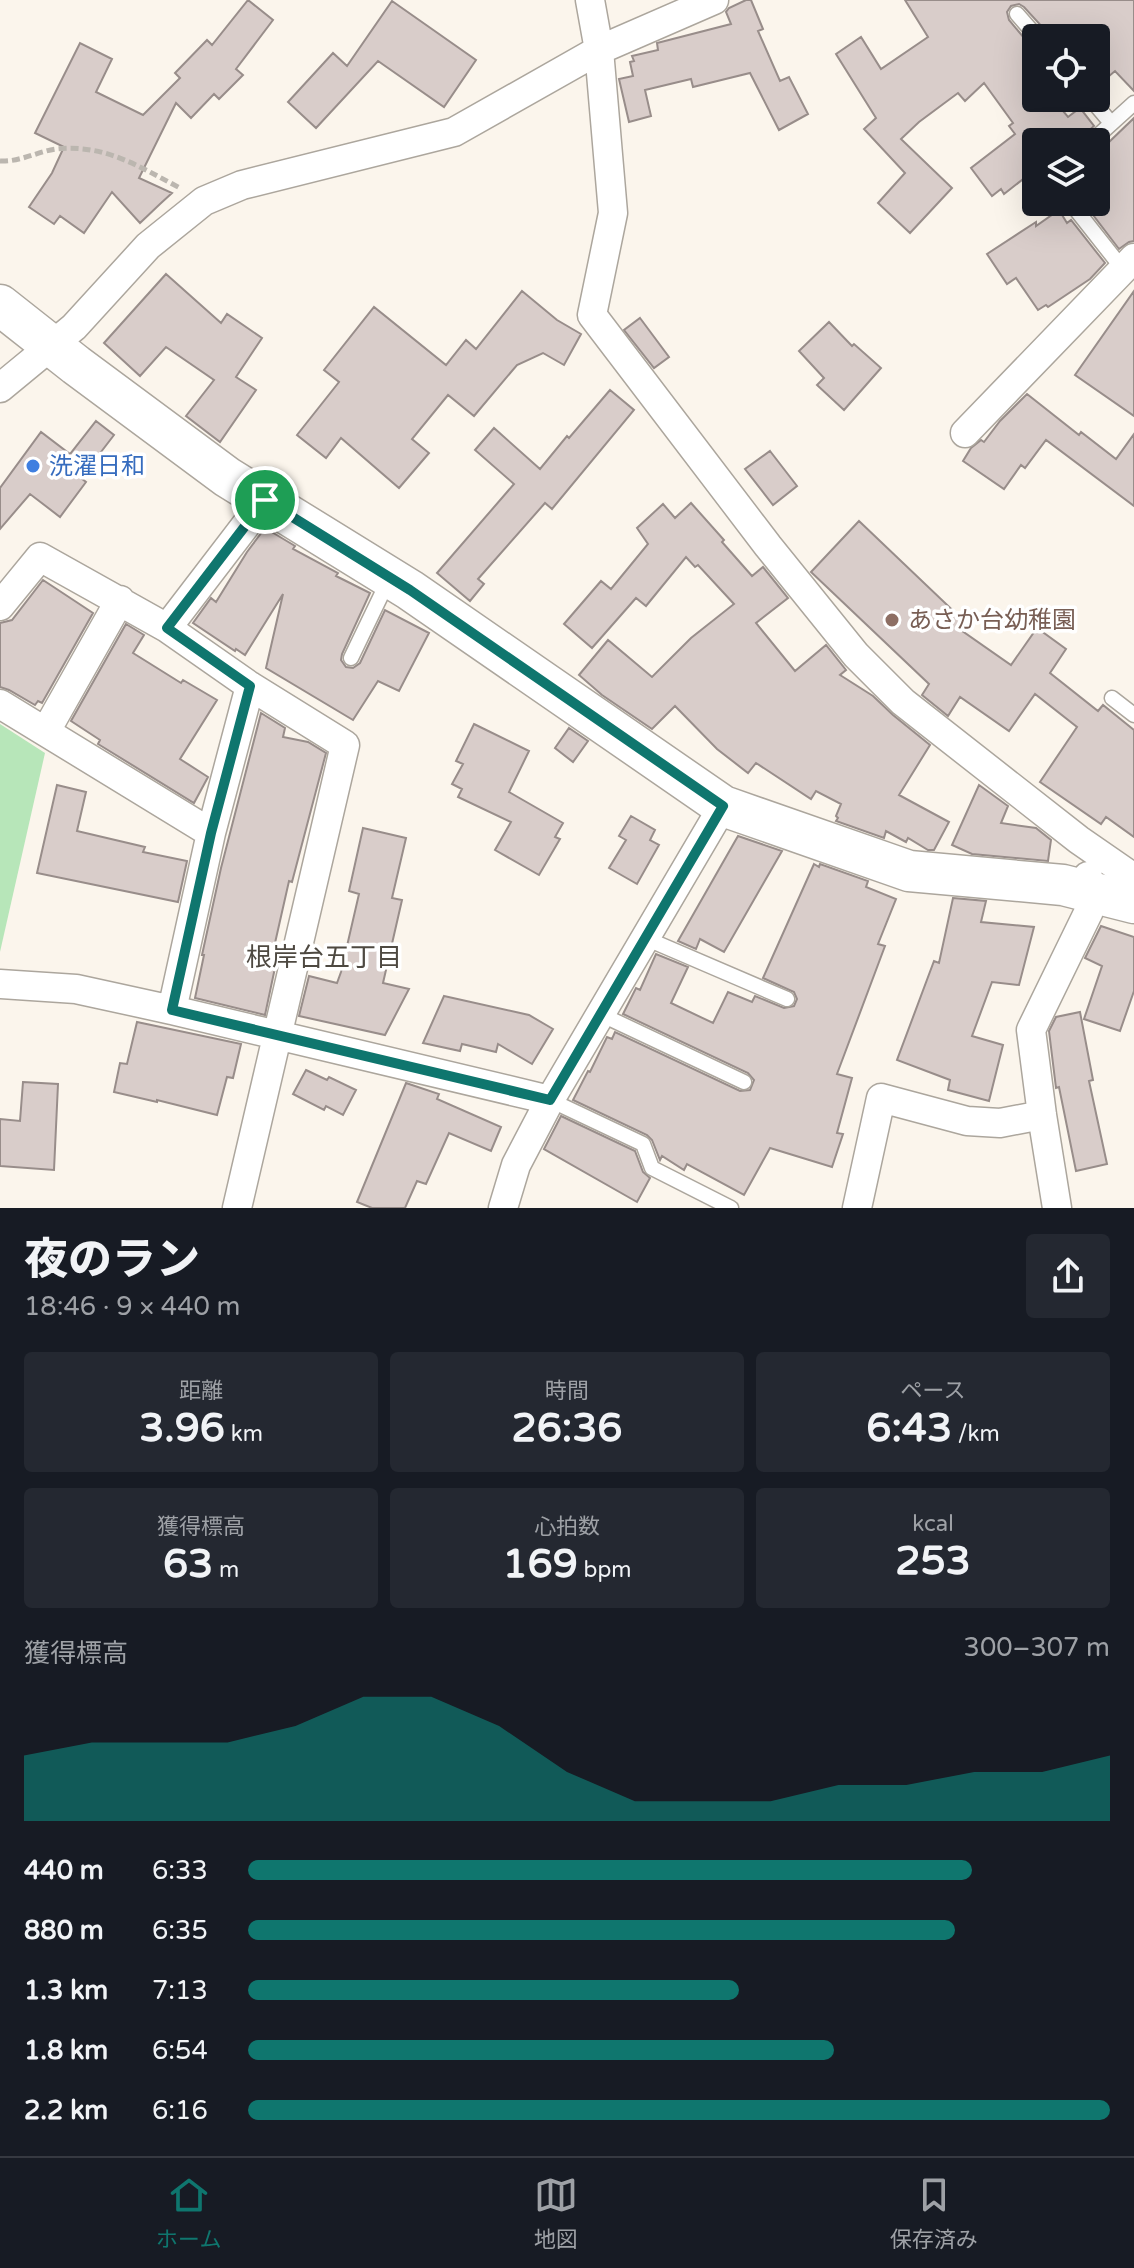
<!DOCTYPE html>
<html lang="ja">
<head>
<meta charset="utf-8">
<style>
	:root { --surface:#171b24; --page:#242831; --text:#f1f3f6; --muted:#9ea1a6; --line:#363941; --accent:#0f766e }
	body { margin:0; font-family:"Varela Round","Noto Sans JP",sans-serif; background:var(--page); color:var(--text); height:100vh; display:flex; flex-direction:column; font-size:30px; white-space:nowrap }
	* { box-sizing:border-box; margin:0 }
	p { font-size:26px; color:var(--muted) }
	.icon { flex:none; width:44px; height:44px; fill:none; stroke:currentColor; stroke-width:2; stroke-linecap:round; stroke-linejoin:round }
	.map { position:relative; height:1208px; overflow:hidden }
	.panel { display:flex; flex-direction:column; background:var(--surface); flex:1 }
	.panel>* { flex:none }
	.fabs { position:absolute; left:1022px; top:24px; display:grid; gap:16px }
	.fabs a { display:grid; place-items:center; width:88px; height:88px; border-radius:8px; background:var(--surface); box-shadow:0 8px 32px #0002; font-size:40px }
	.pin { position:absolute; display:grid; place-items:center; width:68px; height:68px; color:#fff; margin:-34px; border:4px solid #fff; border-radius:50%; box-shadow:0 2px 8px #0007 }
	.round { display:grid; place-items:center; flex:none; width:84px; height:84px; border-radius:8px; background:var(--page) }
	.headline { display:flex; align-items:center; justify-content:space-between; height:136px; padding:0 24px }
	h1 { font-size:44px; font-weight:800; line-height:60px }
	.figures { display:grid; grid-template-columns:repeat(3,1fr); gap:12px; height:136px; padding:8px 24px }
	.figures div { display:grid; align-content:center; border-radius:8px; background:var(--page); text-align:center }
	.figures b { font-size:40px; font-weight:800 }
	.figures small { font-size:22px; font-weight:400 }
	.figures p { font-size:22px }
	.chart { height:224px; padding:16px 24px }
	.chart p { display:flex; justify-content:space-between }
	.chart svg { width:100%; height:144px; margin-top:8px; fill:var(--accent); opacity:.7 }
	ul { padding:0 24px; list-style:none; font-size:26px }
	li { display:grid; grid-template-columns:128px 96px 1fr; align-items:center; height:60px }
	li i { height:20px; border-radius:10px; background:var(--accent) }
	.menu { display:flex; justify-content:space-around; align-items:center; height:112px; border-top:2px solid var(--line); background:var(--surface); font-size:22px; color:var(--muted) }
	.menu a { display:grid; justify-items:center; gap:4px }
	.menu .on { color:var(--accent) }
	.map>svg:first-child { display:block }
	.green { fill:#b7e6b9 }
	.building { fill:#d9cdca; stroke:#988d8a; stroke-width:2 }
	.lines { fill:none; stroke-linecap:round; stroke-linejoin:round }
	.lane-casing { stroke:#aca69d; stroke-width:17 }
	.street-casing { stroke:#aca69d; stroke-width:31 }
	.secondary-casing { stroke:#aca69d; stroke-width:43 }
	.path { stroke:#bbb6af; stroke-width:5; stroke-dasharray:8 4; stroke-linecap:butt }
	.lane { stroke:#fff; stroke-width:14 }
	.street { stroke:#fff; stroke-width:28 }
	.secondary { stroke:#fff; stroke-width:40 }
	.route-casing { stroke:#fff; stroke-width:16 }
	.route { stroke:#0f766e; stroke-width:10 }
	.shop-dot { fill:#3f7fe0; stroke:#fff; stroke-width:3 }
	.education-dot { fill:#8d6e63; stroke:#fff; stroke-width:3 }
	.labels { text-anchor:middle; stroke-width:7; stroke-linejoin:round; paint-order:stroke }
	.shop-label { font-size:24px; fill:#366cbe; stroke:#fff; text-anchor:start }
	.education-label { font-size:24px; fill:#785e54; stroke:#fff; text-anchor:start }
	.neighbourhood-label { font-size:26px; fill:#4e4941; stroke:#fff }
</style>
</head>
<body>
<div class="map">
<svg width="1134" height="1208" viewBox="0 0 1134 1208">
	<rect width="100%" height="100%" fill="#fbf5ec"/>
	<path class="green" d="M0,724L45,753L0,952Z"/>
	<path class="building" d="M248,0L273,20L236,69L243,75L219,99L214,94L191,118L176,103L139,178L172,193L160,204L140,223L112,192L84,233L60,216L54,224L29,207L52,173L64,147L35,133L80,43L112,59L96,92L143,115L180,78L175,73L207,40L212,45Z
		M746,0H751L763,29L758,31L780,81L789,77L808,114L779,130L750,73L693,87L691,79L645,90L651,116L629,122L619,79L633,76L630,62L634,61L632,56L658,50L657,43L661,42L731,24L726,12L729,8Z
		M905,0H1134V91L1115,71L1096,87V38H1048L1046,31L1024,7L1019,4L1011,6L1007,12L1009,20L1030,45L1036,48V98H1052L1068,117L1080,108L1094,126L1084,135L1081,142H1036V169L1004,194L1001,189L992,196L971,168L1015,134L1009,126L1013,123L984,83L965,101L958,93L919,122L901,139L952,188L910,233L878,203L905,173L864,129L876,118L836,54L861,37L881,69L928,37Z
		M392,1L476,60L444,107L378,61L316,128L288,102L333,53L347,66Z
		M1134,118V241L1129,242L1119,249L1087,207L1096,202V150L1107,141L1108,143Z
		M1059,210L1067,223L1071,220L1105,263L1090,279L1048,307L1046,305L1038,310L1016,278L1007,284L987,254L1036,222V226Z
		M166,274L221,323L227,314L262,338L236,377L256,390L220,442L186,416L214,380L166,347L140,376L104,343Z
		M522,291L557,320L581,334L564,365L543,353L517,365L474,416L448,395L412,439L429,453L399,488L341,438L326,458L297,435L339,382L324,370L374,307L446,365L466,340L476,349Z
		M1134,291V416L1075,375Z
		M640,318L669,357L654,368L624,330Z
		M829,322L852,346L854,344L881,368L844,410L817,385L824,378L799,351Z
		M610,390L634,410L552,509L545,503L478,579L484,584L470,601L437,573L514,484L475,450L494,428L540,469L567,436L569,438Z
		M1027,394L1079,435L1081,432L1116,459L1134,434V506L1046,440L1025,468L1021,465L1004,489L963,461L971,448L981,440L984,442L1000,421Z
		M96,421L114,435L81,478L86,482L60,517L30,494L0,529V488L41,432L70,454Z
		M770,451L797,486L773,505L745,469Z
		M691,503L724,540L722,542L752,576L763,567L788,598L756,623L795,671L826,645L846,670L840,675L873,696L893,715L930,745L899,795L949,822L934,850H928L908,838L906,842L886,831L884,838L836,821L838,818L836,816L841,804L816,791L811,799L756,763L748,773L717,749L675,706L652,729L602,695L579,675L608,640L652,677L691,638L734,604L698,565L695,567L686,557L646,606L636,598L592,648L564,624L601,581L611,589L648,544L637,528L663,504L675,518Z
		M859,521L964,621L958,628L1011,665L1037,628L1066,649L1050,673L1098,711L1103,705L1134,730V837L1106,817L1101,824L1040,782L1077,727L1035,694L1009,731L960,697L948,716L922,695L929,684L811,572Z
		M265,528L295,546L293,549L338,573L336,576L370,593L342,654L341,660L346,667L353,668L360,663L385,610L429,633L399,691L378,681L353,720L266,668L283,594L245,655L236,649L235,651L193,623L211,598L216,602L247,552Z
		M43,580L93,613L42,703L38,701L35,705L9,690L0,687V623L12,620Z
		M126,624L144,635L133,653L181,683L183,680L217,700L180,759L208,777L194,803L98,744L100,740L71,721Z
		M261,713L285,728L283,737L308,742L326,753L292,882L289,881L275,943L280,944L265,1015L195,998L204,955H202L221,868Z
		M474,724L529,751L509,792L563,823L555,837L560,839L539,875L495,850L511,822L458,797L462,789L452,784L463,764L456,761Z
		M569,728L588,741L573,762L555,748Z
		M57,785L86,792L77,831L145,847L143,852L187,861L178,902L37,873Z
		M979,785L1008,806L1001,823L1036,828L1051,840L1048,861L972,854L952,845Z
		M631,816L655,830L650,840L659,845L637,884L609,868L626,840L619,836Z
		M363,828L406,838L392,898L402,900L383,983L409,989L385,1035L299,1016L309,976L337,983L341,972L359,894L349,891Z
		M738,836L782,851L724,952L700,939L696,949L678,941Z
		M814,864L819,867L820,864L868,881L866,887L896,899L878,944L885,946L837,1074L852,1078L837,1133L843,1134L832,1167L770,1148L744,1195L687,1164L684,1170L662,1156L660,1160L652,1140L647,1135L573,1100L588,1071L590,1072L607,1037L612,1039L615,1032L740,1091L750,1090L754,1080L748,1073L623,1014L636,988L640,990L656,954L688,967L671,1003L713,1023L728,992L752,1002L755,996L784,1008L794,1006L797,999L794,992L763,978Z
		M953,898L986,901L981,922L1034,927L1019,985L992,982L972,1036L1003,1045L989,1101L948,1090L950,1080L897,1060L934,961L939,963Z
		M1101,926L1134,937V991L1120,1031L1084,1019L1102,966L1085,958Z
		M444,996L529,1015L553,1029L532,1064L498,1044L496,1052L462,1044L460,1051L423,1043Z
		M1080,1012L1093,1080L1089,1081L1107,1164L1076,1171L1059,1087L1056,1088L1049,1031L1056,1017Z
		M137,1022L241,1044L233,1078L227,1077L217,1115L157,1100V1102L114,1092L120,1063L127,1064Z
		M306,1070L327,1080L329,1077L356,1090L343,1115L326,1106L324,1110L293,1094Z
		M23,1082L58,1084L54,1170L0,1166V1119L20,1121Z
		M406,1083L439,1094L437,1099L501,1127L491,1151L449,1133L426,1184L417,1181L405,1208H372L357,1202Z
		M561,1116L635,1151L643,1172L650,1178L637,1202L544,1149Z"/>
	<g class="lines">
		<defs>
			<path id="lane" d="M1017,14L1038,38
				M1090,98L1111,123
				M1091,142L1134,103
				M1070,202L1122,268
				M351,658L388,581
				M1112,698L1134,715
				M645,938L787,999
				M600,1014L744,1082
				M550,1100L643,1144L652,1168L731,1208"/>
			<path id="street" d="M590,0L599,50L613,213L592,315L768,546L856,655L903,702L1079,840L1134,878
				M0,388L74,327L148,246L204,201L242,185L454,132L599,50L714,0
				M965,433L1134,258
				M0,606L40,557L167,628L250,686L345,745L237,1208
				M167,628L265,500
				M0,704L211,833L250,686
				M46,731L120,600
				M0,984L76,989L172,1010L550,1100
				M172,1010L211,833
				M503,1208L516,1165L550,1100L723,806
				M857,1208L881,1098L967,1121L1000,1123L1042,1115
				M1057,1208L1042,1115L1031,1030L1089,911L1086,890L1088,876"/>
			<path id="secondary" d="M0,305L76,365L227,477L410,590L723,806L909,871L1063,885L1134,903"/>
		</defs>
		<use href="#lane" class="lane-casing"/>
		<use href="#street" class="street-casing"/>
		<use href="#secondary" class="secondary-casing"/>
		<path class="path" d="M0,161C20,162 36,152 56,149C105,144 138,166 180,188"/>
		<use href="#lane" class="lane"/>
		<use href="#street" class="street"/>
		<use href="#secondary" class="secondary"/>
	</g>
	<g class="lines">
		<defs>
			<path id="route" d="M265,500L410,590L723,806L550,1100L172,1010L211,833L250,686L167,628Z"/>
		</defs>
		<use href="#route" class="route-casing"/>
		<use href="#route" class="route"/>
	</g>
	<circle class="shop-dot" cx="33" cy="466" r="8"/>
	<circle class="education-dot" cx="892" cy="620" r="8"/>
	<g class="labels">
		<g class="shop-label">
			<text x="49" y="474">洗濯日和</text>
		</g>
		<g class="education-label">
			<text x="908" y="628">あさか台幼稚園</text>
		</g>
		<g class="neighbourhood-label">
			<text x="324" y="966">根岸台五丁目</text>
		</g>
	</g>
</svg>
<div class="fabs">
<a><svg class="icon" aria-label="locate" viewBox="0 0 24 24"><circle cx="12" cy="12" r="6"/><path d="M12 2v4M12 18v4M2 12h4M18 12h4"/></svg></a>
<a><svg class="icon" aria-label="layers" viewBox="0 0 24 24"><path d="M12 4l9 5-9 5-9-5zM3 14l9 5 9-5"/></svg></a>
</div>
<div class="pin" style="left:265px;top:500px;background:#1e9e55"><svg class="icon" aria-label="arrive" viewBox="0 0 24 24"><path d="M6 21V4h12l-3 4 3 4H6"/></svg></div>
</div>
<section class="panel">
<div class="headline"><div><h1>夜のラン</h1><p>18:46 · 9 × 440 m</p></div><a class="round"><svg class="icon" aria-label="share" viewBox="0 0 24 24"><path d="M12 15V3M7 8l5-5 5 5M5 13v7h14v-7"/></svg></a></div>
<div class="figures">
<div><p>距離</p><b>3.96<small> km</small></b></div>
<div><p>時間</p><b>26:36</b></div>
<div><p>ペース</p><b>6:43<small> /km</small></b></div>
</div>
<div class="figures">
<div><p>獲得標高</p><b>63<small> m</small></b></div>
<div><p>心拍数</p><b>169<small> bpm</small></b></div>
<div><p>kcal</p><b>253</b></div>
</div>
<div class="chart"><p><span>獲得標高</span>300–307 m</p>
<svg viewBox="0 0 160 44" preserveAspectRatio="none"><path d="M0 44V24L10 20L20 20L30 20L40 15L50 6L60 6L70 15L80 29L90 38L100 38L110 38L120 33L130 33L140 29L150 29L160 24V44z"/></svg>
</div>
<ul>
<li><b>440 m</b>6:33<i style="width:84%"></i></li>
<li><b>880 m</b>6:35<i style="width:82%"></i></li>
<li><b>1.3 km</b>7:13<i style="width:57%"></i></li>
<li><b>1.8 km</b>6:54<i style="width:68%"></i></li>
<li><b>2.2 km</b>6:16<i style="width:100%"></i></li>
</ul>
</section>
<nav class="menu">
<a class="on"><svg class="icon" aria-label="home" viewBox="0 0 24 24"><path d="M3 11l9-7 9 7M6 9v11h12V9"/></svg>ホーム</a>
<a><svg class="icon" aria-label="map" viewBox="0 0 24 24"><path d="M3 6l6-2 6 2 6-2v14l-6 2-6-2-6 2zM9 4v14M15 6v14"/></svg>地図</a>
<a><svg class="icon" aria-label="saved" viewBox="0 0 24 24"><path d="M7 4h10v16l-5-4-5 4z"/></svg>保存済み</a>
</nav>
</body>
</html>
